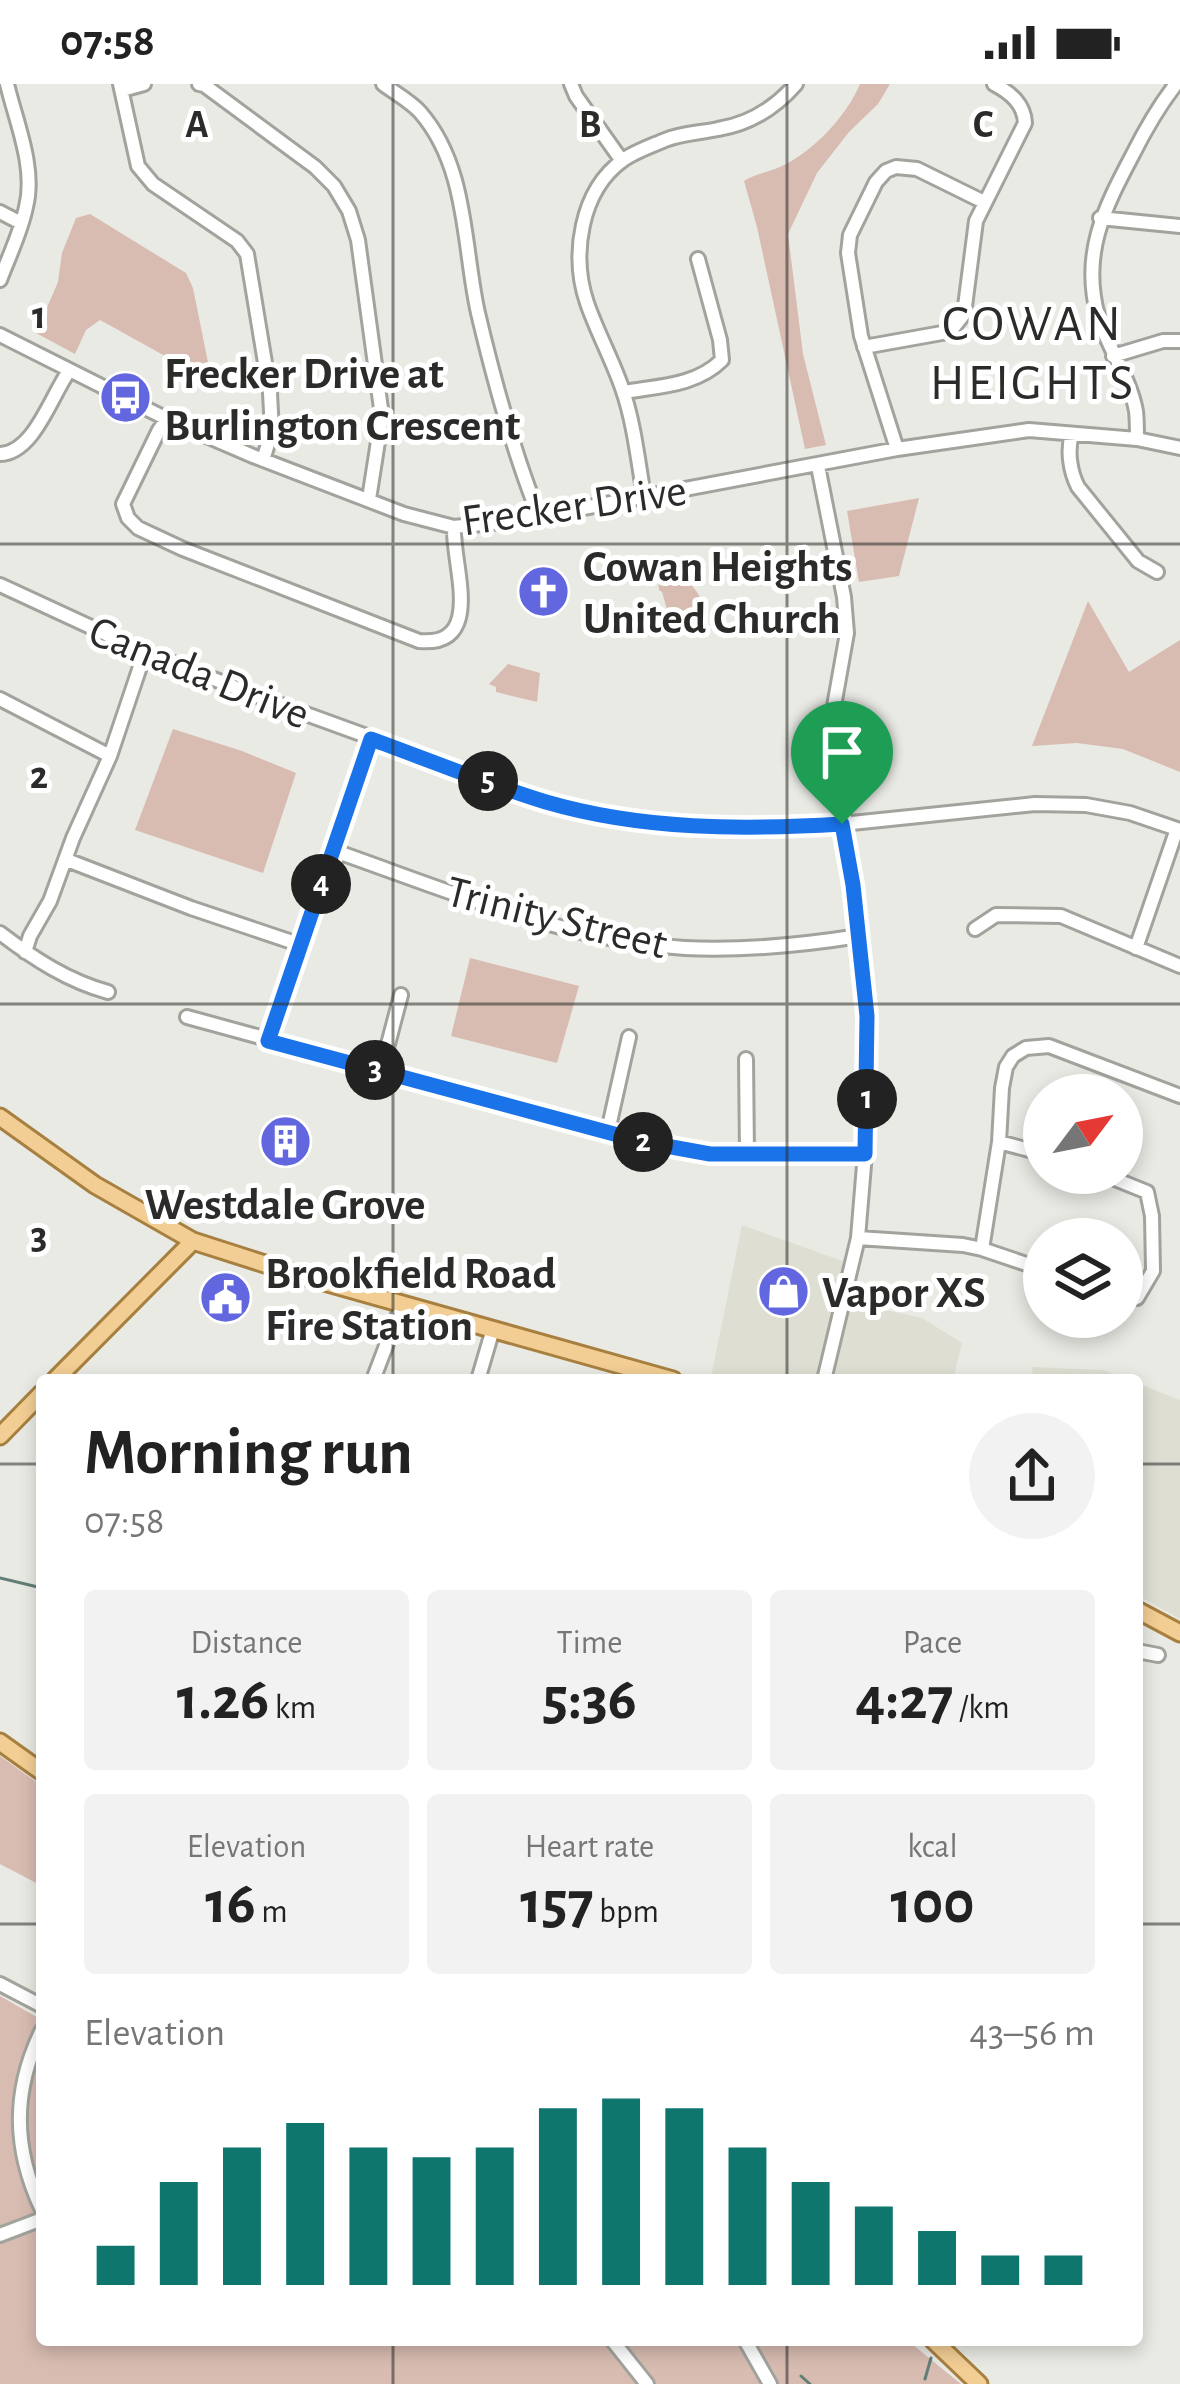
<!DOCTYPE html>
<html lang="en">
<head>
<meta charset="utf-8">
<style>
	:root { --surface:#fff; --page:#f2f2f2; --text:#222; --muted:#767676; --accent:#0f766e }
	body { margin:0; font-family:"Alegreya Sans",sans-serif; background:var(--page); color:var(--text); height:100vh; display:flex; flex-direction:column; font-size:45px; white-space:nowrap }
	* { box-sizing:border-box; margin:0 }
	p { font-size:39px; color:var(--muted) }
	.icon { flex:none; width:66px; height:66px; fill:none; stroke:currentColor; stroke-width:2; stroke-linecap:round; stroke-linejoin:round }
	.map { position:relative; flex:1; overflow:hidden }
	.details { position:absolute; left:36px; top:1290px; width:1107px; height:972px; display:flex; flex-direction:column; background:var(--surface); border-radius:12px; box-shadow:0 6px 18px #0003 }
	.details>* { flex:none }
	.needle { width:78px; rotate:58deg }
	.buttons { position:absolute; left:1023px; top:990px; display:grid; gap:24px }
	.buttons a { display:grid; place-items:center; width:120px; height:120px; border-radius:50%; background:var(--surface); box-shadow:0 6px 18px #0003; font-size:60px }
	.pin { position:absolute; display:grid; place-items:center; width:102px; height:102px; color:#fff; margin:-123px -51px; border-radius:50% 50% 50% 0; rotate:-45deg; box-shadow:0 0 12px #0007 }
	.pin .icon { rotate:45deg }
	.km { position:absolute; width:60px; height:60px; margin:-30px; border-radius:50%; background:#222; color:#fff; font-size:33px; line-height:60px; text-align:center }
	.round { display:grid; place-items:center; flex:none; width:126px; height:126px; border-radius:63px; background:var(--page) }
	.head { display:flex; align-items:center; justify-content:space-between; height:204px; padding:0 48px }
	h1 { font-size:66px; font-weight:700; line-height:90px }
	.stats { display:grid; grid-template-columns:repeat(3,1fr); gap:18px; height:204px; padding:12px 48px }
	.stats div { display:grid; align-content:center; border-radius:12px; background:var(--page); text-align:center }
	.stats b { font-size:60px; font-weight:700 }
	.stats small { font-size:33px; font-weight:400 }
	.stats p { font-size:33px }
	.chart { height:336px; padding:24px 48px }
	.chart p { display:flex; justify-content:space-between }
	.chart svg { width:100%; height:216px; margin-top:12px; stroke:var(--accent); stroke-width:6 }
	.status { display:flex; justify-content:space-between; align-items:center; height:84px; padding:0 60px; background:var(--surface); direction:ltr }
	.status svg { height:33px; fill:currentColor }
	.map>svg:first-child { display:block }
	.built { fill:#dedfd2 }
	.green { fill:#d8bcb1 }
	.lines { fill:none; stroke-linecap:round; stroke-linejoin:round }
	.stream { stroke:#617f76; stroke-width:3 }
	.minor-casing { stroke:#a3a39e; stroke-width:18 }
	.major-casing { stroke:#a78040; stroke-width:21 }
	.minor { stroke:#fff; stroke-width:12 }
	.major { stroke:#f2ce94; stroke-width:15 }
	.route-casing { stroke:#fff; stroke-width:24 }
	.route { stroke:#1a73e8; stroke-width:15 }
	.grid { fill:none; stroke:#2b2c2a; stroke-width:3; stroke-opacity:0.55 }
	.labels { text-anchor:middle; stroke-width:10; stroke-linejoin:round; paint-order:stroke }
	.poi-label { font-size:45px; font-weight:bold; fill:#2b2c2a; stroke:#fff; text-anchor:start }
	.street-label { font-size:45px; fill:#2b2c2a; stroke:#fff }
	.quarter-label { font-size:51px; letter-spacing:3px; fill:#2b2c2a; stroke:#fff }
	.grid-label { font-size:39px; text-anchor:middle; font-weight:bold; fill:#2b2c2a; stroke:#fff; stroke-width:10; stroke-linejoin:round; paint-order:stroke }
</style>
</head>
<body>
<div class="status"><b>07:58</b><svg viewBox="0 0 49 12"><path d="M0 12V9h3v3zM5 12V6h3v6zM10 12V3h3v9zM15 12V0h3v12zM26 1h20v11H26zM47 4h2v5h-2z"/></svg></div>
<div class="map">
<svg width="1180" height="2300" viewBox="0 0 1180 2300">
	<rect width="100%" height="100%" fill="#eaeae5"/>
	<path class="built" d="M742,1141L848,1179L836,1215L922,1234L962,1259L953,1296H717L711,1293Z
		M1032,1283L1104,1286L1128,1296H1033Z
		M1137,1299L1180,1316V1535L1137,1511Z"/>
	<path class="green" d="M860,0H890L878,20L849,48L817,89L788,150L803,270L826,361L805,365L757,143L744,97C755,90 768,88 780,83C813,68 846,33 860,0Z
		M90,130L186,189L193,204L212,298L100,236L86,246L75,270L36,249L58,198L62,169L76,134Z
		M919,414L899,492L859,498L847,427Z
		M676,491L681,501H691C700,510 703,517 702,531L696,536L672,543L662,508L659,506L658,496Z
		M1088,517L1129,588L1180,556V688L1123,665L1077,659L1032,662Z
		M508,580L540,589L537,618L496,608V603L489,600Z
		M173,645L242,667L296,689L263,789L135,746Z
		M470,874L579,902L557,979L451,952Z
		M0,1672L42,1702V1802L0,1780Z
		M0,1912L42,1936V2256H907L961,2300H0Z"/>
	<g class="lines">
		<path class="stream" d="M0,1494L42,1504
			M801,2292L810,2300
			M925,2295L931,2274"/>
		<defs>
			<path id="minor" d="M120,0L138,82L153,100L237,157L247,170L270,309L272,347L263,376
				M199,0L204,1L315,83L334,102L349,127L358,156L382,332L369,415
				M383,0C395,9 410,17 420,28C468,83 463,162 478,229C494,297 513,367 539,432
				M571,0L576,12L622,77
				M122,6L144,0
				M0,128L21,139
				M1100,134L1180,142
				M0,196C9,172 21,148 26,123C36,84 16,38 7,0
				M0,251L167,335L253,372L404,430L454,443L520,436L897,365L1029,346L1137,355L1180,364
				M864,263L942,249L953,244L964,230L976,137L1025,39C1024,20 1011,9 994,0
				M1113,272L1163,257H1180
				M624,308C658,302 696,302 722,276L720,256L698,175
				M167,335L159,346L123,420L128,434L138,444L183,465L419,557C486,563 452,481 454,443
				M1072,350C1067,367 1070,387 1078,403L1138,477L1157,488
				M1137,355C1137,346 1137,336 1136,327C1130,294 1108,264 1098,232C1081,170 1104,125 1132,72C1145,46 1158,23 1176,0
				M897,365L861,252L848,169L850,151L876,98L886,87L896,83L917,85L984,118
				M0,370C34,369 51,312 69,287
				M818,382L844,513L847,549L828,656L859,852L867,931V997L865,1069L858,1154L824,1296
				M644,412C638,377 634,338 622,304C612,275 597,248 587,219C571,172 580,107 623,76C634,68 651,62 665,56C682,49 700,49 718,45C750,40 775,24 796,0
				M0,501L145,568L262,614L548,718L607,731L663,740L753,745L842,740L1035,720L1086,721L1130,729L1180,746
				M0,615L110,672
				M332,766C447,806 561,856 685,864C743,867 802,861 859,852
				M67,776L191,824L301,861
				M975,845L996,831L1061,832L1180,882
				M0,849C34,875 68,897 108,908
				M1136,864L1177,745
				M25,868L30,852L50,817L73,754L110,672L145,568
				M187,933L644,1058L710,1070L865,1069
				M268,957L371,655
				M746,975L747,1070
				M381,987L401,911
				M608,1047L629,953
				M999,1058L1044,1070
				M1100,1089L1147,1108L1152,1132L1153,1187L1137,1214L1122,1213
				M858,1154L963,1161L982,1165L1044,1186
				M982,1165L999,1058L1002,1004L1006,983L1013,972L1026,964L1049,962L1180,1012
				M373,1296L402,1220
				M478,1296L493,1245
				M1137,1567L1158,1571
				M0,1900L42,1922
				M42,1946C12,2007 13,2065 42,2126
				M0,2151L42,2135
				M612,2256L647,2300
				M745,2256L770,2300"/>
			<path id="major" d="M0,1033L95,1101L193,1157L299,1191L673,1296
				M55,1296L193,1157
				M0,1352L42,1309
				M1137,1526L1180,1549
				M0,1658L42,1688
				M933,2256L979,2300"/>
		</defs>
		<use href="#minor" class="minor-casing"/>
		<use href="#major" class="major-casing"/>
		<use href="#minor" class="minor"/>
		<use href="#major" class="major"/>
	</g>
	<g class="lines">
		<defs>
			<path id="route" d="M371,655C429,676 487,700 546,718C642,746 743,746 842,740L853,801L867,932L865,1070H710L644,1058L268,957Z"/>
		</defs>
		<use href="#route" class="route-casing"/>
		<use href="#route" class="route"/>
	</g>
	<path class="grid" d="M393,0V1296M787,0V1296M0,460H1180M0,920H1180M0,1380H42M1137,1380H1180M0,1840H42M1137,1840H1180M393,2256V2300M787,2256V2300"/>
	<defs>
		<symbol id="bus-disc" viewBox="-11 -11 22 22"><circle r="9.5" fill="#6267df" stroke="#fff"/><path d="M-5-6H5V4H4V6H2V4H-2V6H-4V4H-5ZM-3.5-4V0h7V-4ZM-3.5 1.2v1.5H-2V1.2ZM2 1.2v1.5H3.5V1.2Z" fill="#fff"/></symbol>
		<symbol id="church-disc" viewBox="-11 -11 22 22"><circle r="9.5" fill="#6267df" stroke="#fff"/><path d="M-1.2-6h2.4v3.5h3.3v2.4h-3.3V6h-2.4V-.1h-3.3v-2.4h3.3Z" fill="#fff"/></symbol>
		<symbol id="building-disc" viewBox="-11 -11 22 22"><circle r="9.5" fill="#6267df" stroke="#fff"/><path d="M-4-6H4V6H1V3H-1V6H-4ZM-2.5-4.3h1.7v1.8h-1.7ZM.8-4.3h1.7v1.8H.8ZM-2.5-1h1.7V.8h-1.7ZM.8-1h1.7V.8H.8Z" fill="#fff"/></symbol>
		<symbol id="shop-disc" viewBox="-11 -11 22 22"><circle r="9.5" fill="#6267df" stroke="#fff"/><path d="M-5-2.5h2.3a2.7 3.5 0 0 1 5.4 0H5L5.5 6h-11ZM-1.5-2.5h3a1.5 2.3 0 0 0-3 0Z" fill="#fff"/></symbol>
		<symbol id="civic-disc" viewBox="-11 -11 22 22"><circle r="9.5" fill="#6267df" stroke="#fff"/><path d="M-.6-6.5H3V-4.5H.6V-3L4-1V1h2V6H-6V1h2V-1L-.6-3ZM-1.2 2.5V6h2.4V2.5Z" fill="#fff"/></symbol>
	</defs>
	<g fill-rule="evenodd">
		<use href="#bus-disc" x="96" y="284" width="59" height="59"/>
		<use href="#church-disc" x="514" y="478" width="59" height="59"/>
		<use href="#building-disc" x="256" y="1028" width="59" height="59"/>
		<use href="#shop-disc" x="754" y="1178" width="59" height="59"/>
		<use href="#civic-disc" x="196" y="1184" width="59" height="59"/>
	</g>
	<g class="labels">
		<g class="poi-label">
			<text x="164" y="304">Frecker Drive at<tspan x="164" dy="52">Burlington Crescent</tspan></text>
			<text x="583" y="497">Cowan Heights<tspan x="583" dy="52">United Church</tspan></text>
			<text x="285" y="1135" text-anchor="middle">Westdale Grove</text>
			<text x="265" y="1204">Brookfield Road<tspan x="265" dy="52">Fire Station</tspan></text>
			<text x="822" y="1223">Vapor XS</text>
		</g>
		<g class="street-label">
			<text transform="translate(574 420) rotate(-8)" y="16">Frecker Drive</text>
			<text transform="translate(200 587) rotate(22)" y="16">Canada Drive</text>
			<text transform="translate(557 832) rotate(14)" y="16">Trinity Street</text>
		</g>
		<g class="quarter-label">
			<text x="1033" y="256">COWAN<tspan x="1033" dy="59">HEIGHTS</tspan></text>
		</g>
	</g>
	<g class="grid-label">
		<text x="197" y="53">A</text>
		<text x="590" y="53">B</text>
		<text x="983" y="53">C</text>
		<text x="39" y="244">1</text>
		<text x="39" y="704">2</text>
		<text x="39" y="1164">3</text>
	</g>
</svg>
<div class="buttons">
<a><svg class="needle" viewBox="-14 -14 28 28"><path d="M0-13l5 13h-10z" fill="#e53935"/><path d="M0 13l5-13h-10z" fill="#767676"/></svg></a>
<a><svg class="icon" aria-label="layers" viewBox="0 0 24 24"><path d="M12 4l9 5-9 5-9-5zM3 14l9 5 9-5"/></svg></a>
</div>
<div class="pin" style="left:842px;top:740px;background:#1e9e55"><svg class="icon" aria-label="arrive" viewBox="0 0 24 24"><path d="M6 21V4h12l-3 4 3 4H6"/></svg></div>
<b class="km" style="left:867px;top:1015px">1</b>
<b class="km" style="left:643px;top:1058px">2</b>
<b class="km" style="left:375px;top:986px">3</b>
<b class="km" style="left:321px;top:800px">4</b>
<b class="km" style="left:488px;top:697px">5</b>
<section class="details">
<div class="head"><div><h1>Morning run</h1><p>07:58</p></div><a class="round"><svg class="icon" aria-label="share" viewBox="0 0 24 24"><path d="M12 15V3M7 8l5-5 5 5M5 13v7h14v-7"/></svg></a></div>
<div class="stats">
<div><p>Distance</p><b>1.26<small> km</small></b></div>
<div><p>Time</p><b>5:36</b></div>
<div><p>Pace</p><b>4:27<small> /km</small></b></div>
</div>
<div class="stats">
<div><p>Elevation</p><b>16<small> m</small></b></div>
<div><p>Heart rate</p><b>157<small> bpm</small></b></div>
<div><p>kcal</p><b>100</b></div>
</div>
<div class="chart"><p><span>Elevation</span>43–56 m</p>
<svg viewBox="0 0 160 44" preserveAspectRatio="none"><path d="M5 44V36M15 44V23M25 44V16M35 44V11M45 44V16M55 44V18M65 44V16M75 44V8M85 44V6M95 44V8M105 44V16M115 44V23M125 44V28M135 44V33M145 44V38M155 44V38"/></svg>
</div>
</section>
</div>
</body>
</html>
